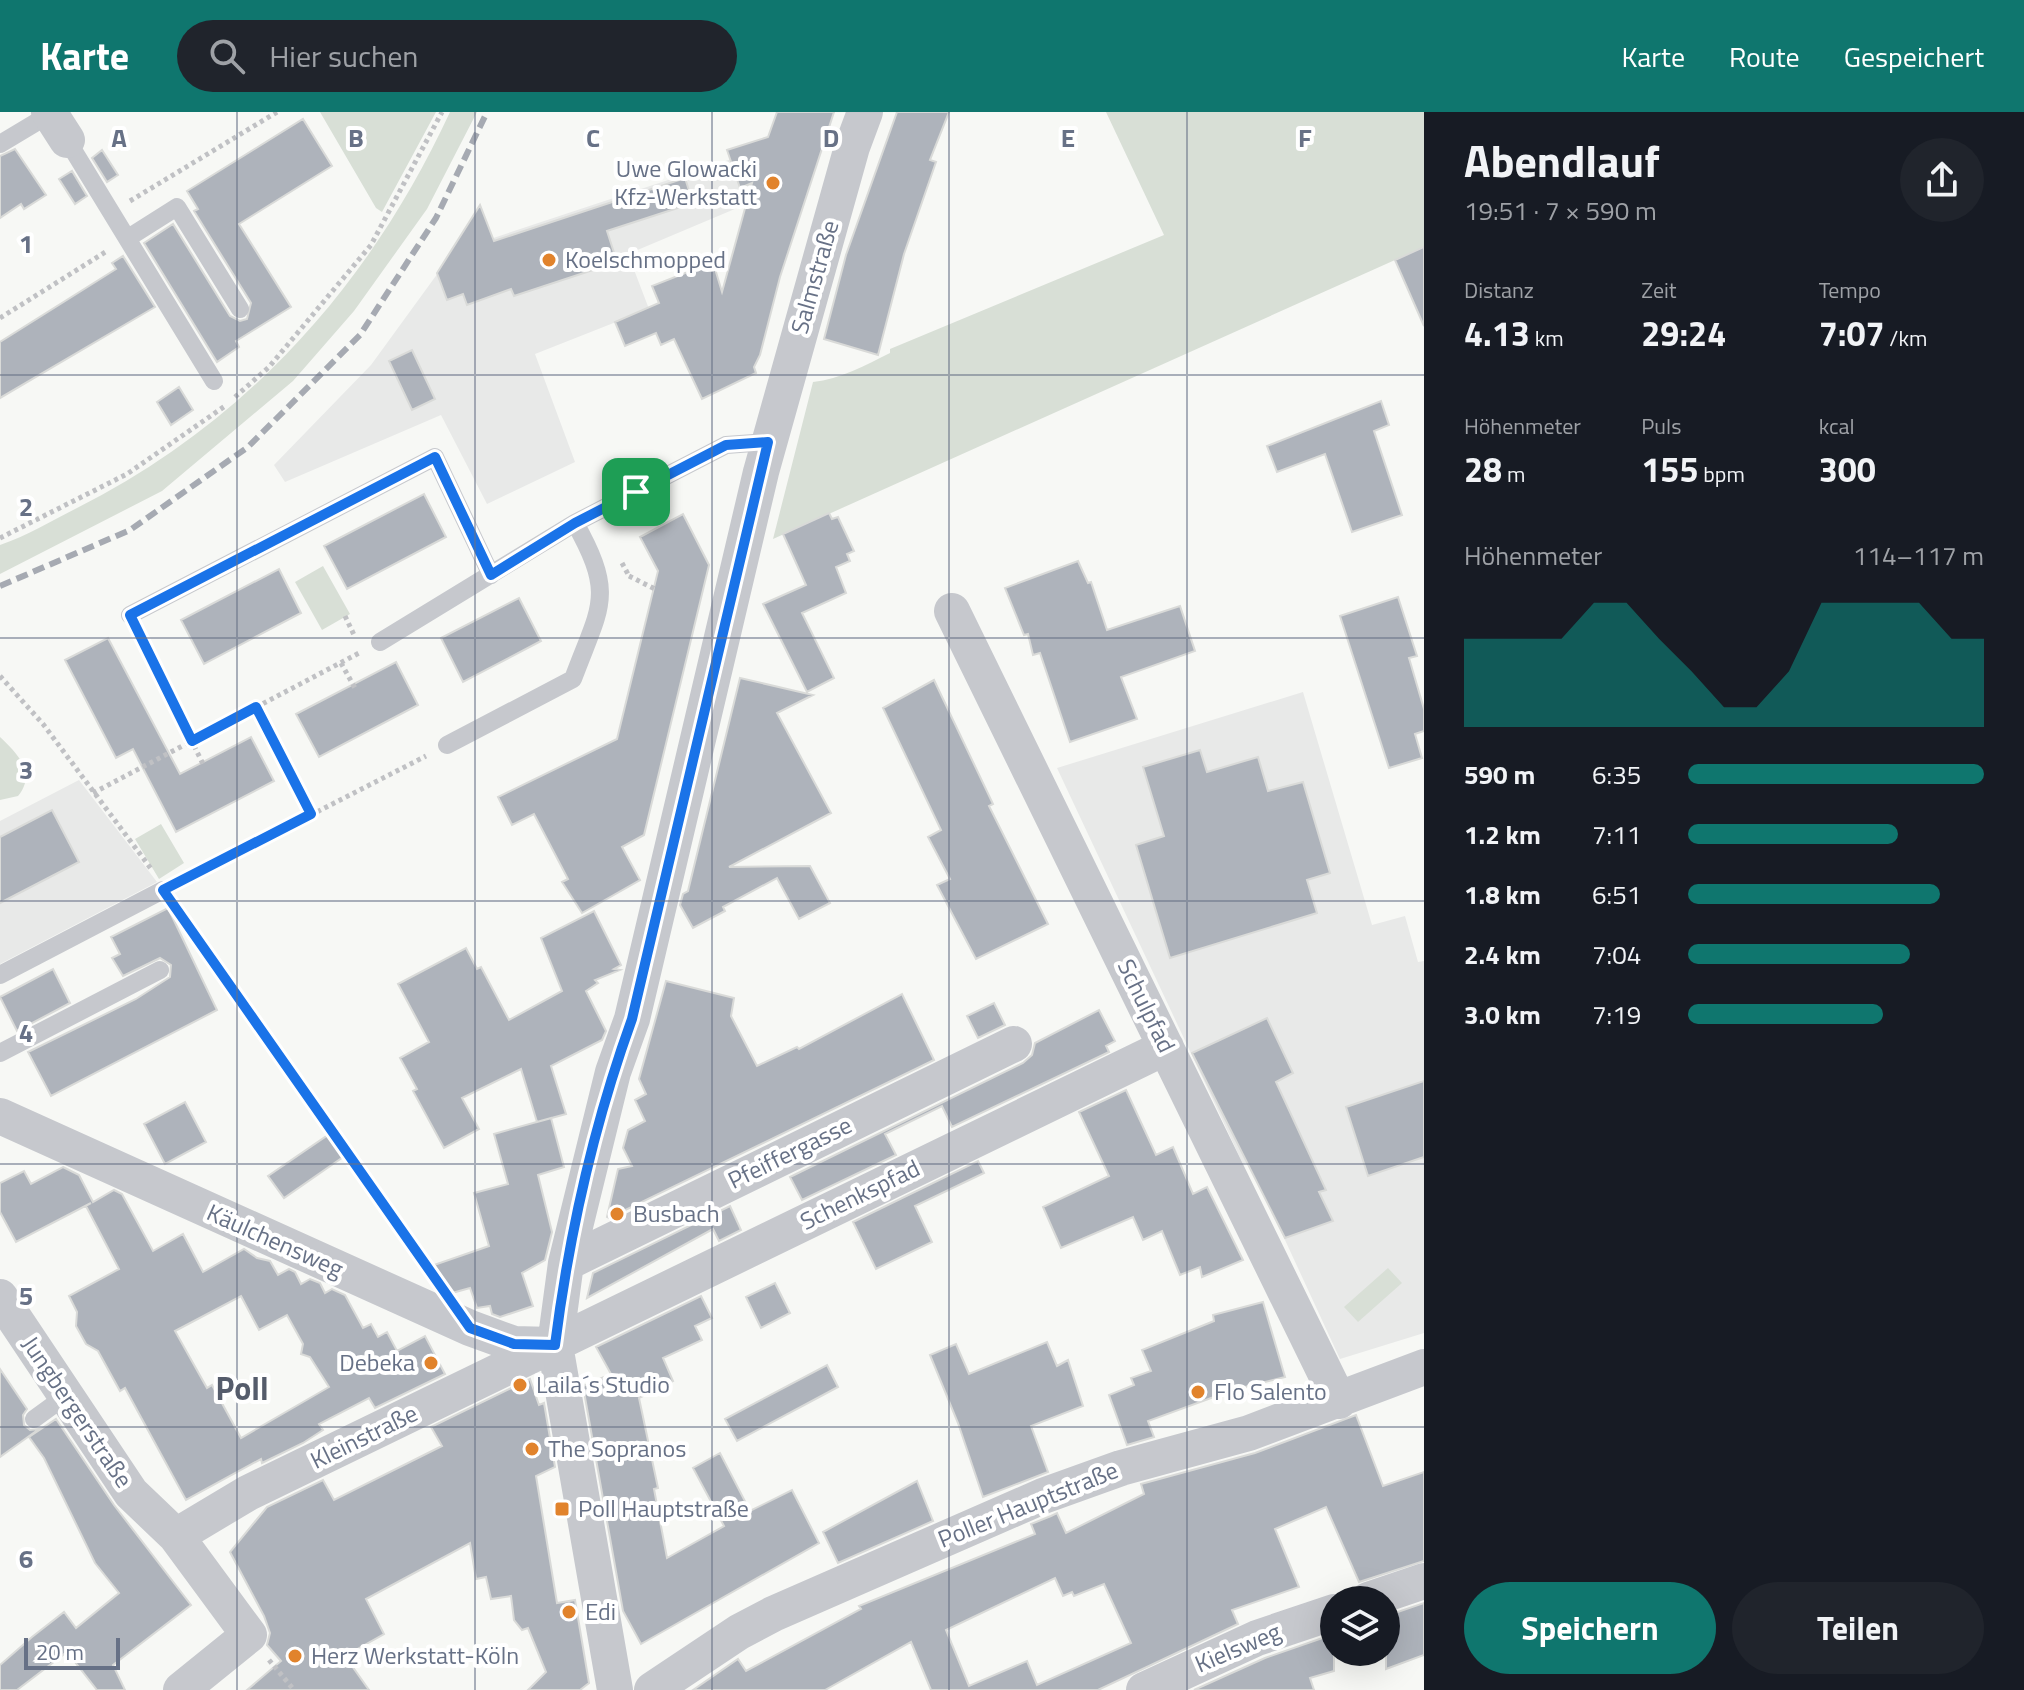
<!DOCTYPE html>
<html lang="de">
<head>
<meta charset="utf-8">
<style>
	:root { --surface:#171b24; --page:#20242c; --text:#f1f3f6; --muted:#9ea1a6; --accent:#0f766e }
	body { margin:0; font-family:"Titillium Web",sans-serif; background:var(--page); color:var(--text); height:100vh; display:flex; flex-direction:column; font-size:30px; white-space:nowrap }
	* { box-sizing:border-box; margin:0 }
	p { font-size:26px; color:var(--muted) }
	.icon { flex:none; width:44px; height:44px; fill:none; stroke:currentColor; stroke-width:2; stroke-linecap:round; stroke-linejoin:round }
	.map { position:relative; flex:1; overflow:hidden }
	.sheet { display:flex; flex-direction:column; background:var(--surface); width:600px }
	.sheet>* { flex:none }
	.fabs { position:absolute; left:1320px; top:1474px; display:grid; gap:16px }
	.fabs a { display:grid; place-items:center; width:80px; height:80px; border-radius:50%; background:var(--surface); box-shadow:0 8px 32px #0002; font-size:40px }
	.scale { position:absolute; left:24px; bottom:20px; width:96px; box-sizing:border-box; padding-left:8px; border:4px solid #677186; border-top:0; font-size:22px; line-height:28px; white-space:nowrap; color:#677186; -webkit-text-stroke:6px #fff; paint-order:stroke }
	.pin { position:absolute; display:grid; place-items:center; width:68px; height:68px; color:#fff; margin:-34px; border-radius:16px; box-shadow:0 4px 12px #0006 }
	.round { display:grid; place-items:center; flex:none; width:84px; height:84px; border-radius:42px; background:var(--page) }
	.overview { display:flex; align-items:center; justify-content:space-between; height:136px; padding:0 40px }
	h1 { font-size:44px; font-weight:700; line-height:60px }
	.figures { display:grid; grid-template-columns:repeat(3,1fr); gap:12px; height:136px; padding:8px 40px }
	.figures div { display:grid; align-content:center }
	.figures b { font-size:34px; font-weight:700 }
	.figures small { font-size:22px; font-weight:400 }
	.figures p { font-size:22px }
	.chart { height:224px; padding:16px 40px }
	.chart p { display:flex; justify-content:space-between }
	.chart svg { width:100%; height:144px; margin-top:8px; fill:var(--accent); opacity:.7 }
	.primary-button { display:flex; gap:16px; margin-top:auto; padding:16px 40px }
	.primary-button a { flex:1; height:92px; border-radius:48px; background:var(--accent); color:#fff; font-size:32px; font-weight:700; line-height:92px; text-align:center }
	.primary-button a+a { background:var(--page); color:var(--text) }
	ul { padding:0 40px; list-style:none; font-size:26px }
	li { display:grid; grid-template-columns:128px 96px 1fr; align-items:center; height:60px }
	li i { height:20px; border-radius:10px; background:var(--accent) }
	header { display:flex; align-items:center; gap:48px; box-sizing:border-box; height:112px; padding:0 40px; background:var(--accent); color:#fff }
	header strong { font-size:38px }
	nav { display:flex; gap:44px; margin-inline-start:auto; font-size:28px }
	.search { width:560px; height:72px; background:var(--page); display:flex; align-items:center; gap:20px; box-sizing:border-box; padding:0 28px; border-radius:44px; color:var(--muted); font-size:30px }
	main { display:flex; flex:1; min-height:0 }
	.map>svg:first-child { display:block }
	.built { fill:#e8e9e8 }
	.green { fill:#d8dfd6 }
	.building { fill:#aeb3bb; stroke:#d9dad8; stroke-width:2; fill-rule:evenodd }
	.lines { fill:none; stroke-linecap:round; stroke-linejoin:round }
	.path { stroke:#c0c1c4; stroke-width:5; stroke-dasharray:4 4; stroke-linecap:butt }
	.lane { stroke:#c6c8cd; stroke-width:18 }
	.street { stroke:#c6c8cd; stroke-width:36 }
	.rail { stroke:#a6aab2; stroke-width:6; stroke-dasharray:12 6; stroke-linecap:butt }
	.route-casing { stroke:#fff; stroke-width:16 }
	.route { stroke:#1a73e8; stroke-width:10 }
	.grid { fill:none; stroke:#677186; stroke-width:2; stroke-opacity:0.55 }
	.poi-dot { fill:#e1832c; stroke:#fff; stroke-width:3 }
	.labels { text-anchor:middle; stroke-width:8; stroke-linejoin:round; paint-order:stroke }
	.poi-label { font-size:24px; fill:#677186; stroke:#fff; text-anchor:start }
	.street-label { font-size:24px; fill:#677186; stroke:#fff }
	.district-label { font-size:32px; font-weight:bold; fill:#555c6b; stroke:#fff }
	.grid-label { font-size:26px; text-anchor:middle; font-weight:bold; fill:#677186; stroke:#fff; stroke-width:8; stroke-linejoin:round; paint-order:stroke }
</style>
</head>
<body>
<header>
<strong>Karte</strong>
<div class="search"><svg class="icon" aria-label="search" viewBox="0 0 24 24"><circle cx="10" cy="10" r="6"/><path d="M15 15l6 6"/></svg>Hier suchen</div>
<nav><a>Karte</a><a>Route</a><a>Gespeichert</a></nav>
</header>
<main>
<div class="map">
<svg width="1424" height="1578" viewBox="0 0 1424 1578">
	<rect width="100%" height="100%" fill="#f7f8f5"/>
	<path class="built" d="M765,36L749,91L628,142L649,197L535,242L575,350L487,392L441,303L285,370L274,353L371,253L454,139Z
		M1303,580L1372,813L1405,804L1418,850L1424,849V1221L1340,1247L1249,1050L1243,1052L1057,656Z
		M79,668L157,770L0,852V709Z"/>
	<path class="green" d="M320,0H436L382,100L376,96Z
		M450,0H477L427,97L354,199L293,269L162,379L0,462V433C27,424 51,409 77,396C247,310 370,173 450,0Z
		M1106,0H1424V135L773,427L813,270C840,267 866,253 890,241V237L1164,123Z
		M323,454L350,502L322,518L295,470Z
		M0,625C17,641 37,661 18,684L0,688Z
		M161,712L184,751L159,767L135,727Z
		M1388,1156L1402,1171L1358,1210L1344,1195Z"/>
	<path class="building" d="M777,0H834L780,165L760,243L754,255L756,261L702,287L674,227L661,233L656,221L625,234L615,210L659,191L652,174L713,150L722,180L752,71L740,76L727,38L768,25Z
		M897,0H949L930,48L936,50L904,142L878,243L824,227L846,143Z
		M303,7L332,54L239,112L291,195L236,229L239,235L217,250L144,131L173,112L230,204L240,209L247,207L251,191L194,99L198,97L187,79Z
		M15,37L46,83L24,97L21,92L0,106V44Z
		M102,38L118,63L107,70L92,46Z
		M72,59L87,84L75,92L59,67Z
		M685,66L693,91L607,119L617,150L514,184L511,177L467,193L463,182L447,188L437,161L480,93L494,129Z
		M1424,135V214L1395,148Z
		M123,144L155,195L0,286V230L116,157L112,151Z
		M412,238L435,287L412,298L389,249Z
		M179,275L193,298L171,313L157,290Z
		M1381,289L1389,313L1374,319L1402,403L1352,420L1325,342L1277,360L1267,334Z
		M424,382L446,425L347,477L324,434Z
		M829,401L832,407L838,405L854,439L847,442L850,449L836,455L846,481L802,501L834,566L807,580L763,492L806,473L783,422Z
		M683,402L709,453L644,723L622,735L640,768L582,801L562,770L568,767L534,702L512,713L498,685L617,627L658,459L640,425Z
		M1078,449L1088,471L1091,470L1107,518L1180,494L1195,539L1121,565L1137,607L1070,630L1040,541L1033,543L1028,522L1024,523L1005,476Z
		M279,457L301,501L204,552L181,508Z
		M1398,485L1417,544L1409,546L1424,597V619L1415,622L1422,646L1389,656L1340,504Z
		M519,486L541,529L463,570L441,526Z
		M108,526L180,662L251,625L274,669L176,720L133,637L116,646L65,548Z
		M396,550L418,593L319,645L296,602Z
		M740,566L813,583L777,601L831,701L729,755L810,754L830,791L799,807L777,766L723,795L725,799L693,816L680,793L683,782L688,779Z
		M934,568L993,692L989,694L1048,812L976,847L937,773L950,767L928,725L941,718L883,596Z
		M1200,638L1207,660L1258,645L1268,679L1303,670L1330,761L1307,768L1317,801L1170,846L1136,733L1164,724L1143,655Z
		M52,698L79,750L0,791V725Z
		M168,796L217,898L51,984L28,940L136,887L170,865L171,853L160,846L123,864L112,846L120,842L111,825Z
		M594,799L621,853L614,857L620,858L595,868L598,871L586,879L606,919L602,928L551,954L566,1002L537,1010L521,957L462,986L479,1017L444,1036L413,979L417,977L400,946L429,930L398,872L466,836L477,857L481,855L509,908L562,879L541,826Z
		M53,857L70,891L17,919L0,885Z
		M666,869L734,886L731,904L757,954L797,935L799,937L902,882L934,948L609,1106L607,1105L618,1057L632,1054L623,1036L628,1018L645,1009L635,988L646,982L639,967Z
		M994,891L1005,913L978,926L967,904Z
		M1099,898L1115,929L1106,934L1109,940L952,1015L942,994L885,1022L896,1043L802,1088L790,1065L1023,951L1032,943L1035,931Z
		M1267,906L1293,961L1276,970L1326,1078L1319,1080L1333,1109L1285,1126L1192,941Z
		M1424,969V1045L1368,1064L1346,995Z
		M1126,978L1156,1043L1173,1035L1193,1082L1207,1075L1243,1148L1202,1165L1200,1155L1180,1163L1162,1119L1143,1128L1133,1105L1061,1136L1043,1095L1109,1064L1079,1000Z
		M185,990L206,1030L165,1052L144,1012Z
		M551,1006L564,1055L538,1063L552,1120L545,1148L522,1161L533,1194L500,1205L492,1202L490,1194L477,1196L470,1176L452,1181L434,1153L489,1134L474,1081L508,1072L494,1022Z
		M331,1021L346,1043L284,1086L268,1064Z
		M978,1049L984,1061L915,1094L932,1130L876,1157L853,1110Z
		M63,1055L79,1063L93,1090L114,1078L122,1082L153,1139L183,1122L203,1160L244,1137L257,1146L270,1149L278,1163L289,1157L295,1160L301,1172L310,1167L320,1171L325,1181L332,1177L345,1183L363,1216L371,1212L378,1225L387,1220L397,1239L425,1224L445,1262L375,1296L369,1286L319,1312L323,1318L303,1331L262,1351L261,1347L186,1388L125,1276L120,1279L98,1239L86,1232L76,1214L77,1200L69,1184L119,1157L86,1094L91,1091L16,1130L0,1100V1071L24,1059L31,1072ZM241,1184L259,1218L287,1203L303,1232L301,1242L310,1245L329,1275L241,1326L212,1273L207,1276L175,1219Z
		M730,1094L741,1118L719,1129L713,1117L587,1186L593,1161Z
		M775,1171L790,1201L761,1216L746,1185Z
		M701,1184L712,1206L695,1214L702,1228L663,1246L673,1269L639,1286L658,1376L654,1377L667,1446L724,1414L693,1356L720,1341L750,1399L792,1378L819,1431L641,1532L623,1499L583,1274L611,1262L596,1235Z
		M1263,1190L1285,1265L1233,1278L1148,1309L1154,1325L1127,1333L1109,1283L1134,1273L1131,1266L1151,1259L1142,1238L1214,1209L1213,1203Z
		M1047,1230L1057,1254L1068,1248L1083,1294L1031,1314L1048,1360L983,1385L958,1311L930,1243L956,1232L969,1262Z
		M827,1253L838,1275L737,1329L725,1307Z
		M0,1257L27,1297L23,1303L24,1313L30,1318L39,1317L0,1345Z
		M530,1267L539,1293L544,1291L555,1355L536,1364L557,1491L575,1488L589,1571L580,1578H528L546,1560L528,1516L522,1518L514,1508L511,1484L491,1487L486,1465L476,1467L470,1431L366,1487L384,1522L345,1544L369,1578H247L281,1549L267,1533L270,1521L264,1504L230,1440L267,1395L323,1368L334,1388L442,1334L431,1315Z
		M1356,1303L1383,1374L1424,1360V1449L1359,1470L1326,1395L1275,1417L1299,1475L1232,1498L1238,1512L1098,1578H931L911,1530L825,1578H693L738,1547L746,1559L861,1497L859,1494L1035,1422L1031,1412L1051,1404L1057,1401L1066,1421L1144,1382L1141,1372L1255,1341ZM1055,1466L1063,1484L1072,1480L1074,1484L1104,1472L1131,1531L1037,1573L1027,1549L969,1574L946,1518Z
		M56,1307L114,1393L191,1493L113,1553L125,1578H97L67,1540L17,1578H0V1553L32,1525L64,1500L76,1516L119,1481L95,1451L44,1346L29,1325Z
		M917,1369L933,1409L838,1451L823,1420Z
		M1424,1491V1543L1386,1557V1504Z
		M1334,1522V1559L1310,1566L1314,1578H1194L1265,1546Z"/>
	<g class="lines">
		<path class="path" d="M130,89L277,0
			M0,206L107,139
			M235,285L269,255L371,133L442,0
			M0,426L127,362L225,294
			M622,451L629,464
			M629,464L657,478
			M345,504L355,525
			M141,526L204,654
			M341,551L355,576
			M0,564L43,612L152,758
			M256,595L311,702
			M93,681L361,540
			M182,769L426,644
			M176,797L433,1162
			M269,1548L294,1578"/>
		<path class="lane" d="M67,28L214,269
			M0,32L50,2
			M128,126L177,95L240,197
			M130,503L435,345L491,463
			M380,530L575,411L726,333L768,330
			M447,633L573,567C600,494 616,484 575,411
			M0,863L163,778
			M0,941L160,858
			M34,1307L67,1283"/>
		<path class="street" d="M49,0L67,28
			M952,499L1339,1289
			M0,1004L470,1216L514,1232L553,1233
			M566,1151L1014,932
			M0,1185L131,1381L176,1424L249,1523L181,1578
			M176,1424L248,1381L1166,935
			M1368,1488L1424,1469
			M615,1578L555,1233L566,1151L613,960L632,907L761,360L852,35L865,0
			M652,1578L739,1520L773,1502L1043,1384L1121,1356L1249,1321L1424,1255
			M1144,1578L1257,1526L1334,1500"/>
		<path class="rail" d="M0,474L130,418L248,335L360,223L436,106L487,0"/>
	</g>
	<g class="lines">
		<defs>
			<path id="route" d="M768,330L632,907C594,1012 569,1123 555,1233L514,1232L470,1216L163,778L311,702L256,595L192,629L130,503L435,345L491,463L575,411L726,333Z"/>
		</defs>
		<use href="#route" class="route-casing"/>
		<use href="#route" class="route"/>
	</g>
	<path class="grid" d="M237,0V1578M475,0V1578M712,0V1578M949,0V1578M1187,0V1578M0,263H1424M0,526H1424M0,789H1424M0,1052H1424M0,1315H1424"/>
	<g class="poi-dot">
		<circle cx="773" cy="71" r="8"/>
		<circle cx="549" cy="148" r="8"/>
		<circle cx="617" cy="1102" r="8"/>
		<circle cx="431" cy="1251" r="8"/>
		<circle cx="520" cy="1273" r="8"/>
		<circle cx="1198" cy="1280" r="8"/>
		<circle cx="532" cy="1337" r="8"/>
		<rect x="554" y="1389" width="16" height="16" rx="4"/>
		<circle cx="569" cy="1500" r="8"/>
		<circle cx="295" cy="1544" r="8"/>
	</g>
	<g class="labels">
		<g class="poi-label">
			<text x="757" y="65" text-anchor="end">Uwe Glowacki<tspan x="757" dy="28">Kfz-Werkstatt</tspan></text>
			<text x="565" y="156">Koelschmopped</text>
			<text x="633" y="1110">Busbach</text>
			<text x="415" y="1259" text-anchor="end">Debeka</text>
			<text x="536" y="1281">Laila´s Studio</text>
			<text x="1214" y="1288">Flo Salento</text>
			<text x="548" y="1345">The Sopranos</text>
			<text x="578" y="1405">Poll Hauptstraße</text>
			<text x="585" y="1508">Edi</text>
			<text x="311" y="1552">Herz Werkstatt-Köln</text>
		</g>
		<g class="street-label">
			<text transform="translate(815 165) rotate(-74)" y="8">Salmstraße</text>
			<text transform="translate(1146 894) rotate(64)" y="8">Schulpfad</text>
			<text transform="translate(790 1041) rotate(-26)" y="8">Pfeiffergasse</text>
			<text transform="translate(860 1083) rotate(-26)" y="8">Schenkspfad</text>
			<text transform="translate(275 1129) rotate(24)" y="8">Käulchensweg</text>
			<text transform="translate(77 1300) rotate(56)" y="8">Jungbergerstraße</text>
			<text transform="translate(364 1325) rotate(-26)" y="8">Kleinstraße</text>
			<text transform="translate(1028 1393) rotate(-22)" y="8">Poller Hauptstraße</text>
			<text transform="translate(1238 1536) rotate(-23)" y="8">Kielsweg</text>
		</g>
		<g class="district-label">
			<text x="242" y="1288">Poll</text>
		</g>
	</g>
	<g class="grid-label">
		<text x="119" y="35">A</text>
		<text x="356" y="35">B</text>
		<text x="593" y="35">C</text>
		<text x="831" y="35">D</text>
		<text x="1068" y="35">E</text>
		<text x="1305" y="35">F</text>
		<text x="26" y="141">1</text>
		<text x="26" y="404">2</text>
		<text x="26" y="667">3</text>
		<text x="26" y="930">4</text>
		<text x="26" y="1193">5</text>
		<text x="26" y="1456">6</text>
	</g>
</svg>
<div class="fabs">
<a><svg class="icon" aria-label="layers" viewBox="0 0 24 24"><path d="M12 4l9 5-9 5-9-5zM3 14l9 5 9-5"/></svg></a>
</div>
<div class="scale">20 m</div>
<div class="pin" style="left:636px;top:380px;background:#1e9e55"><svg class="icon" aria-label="arrive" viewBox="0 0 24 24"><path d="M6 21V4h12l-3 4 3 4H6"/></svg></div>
</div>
<section class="sheet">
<div class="overview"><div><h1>Abendlauf</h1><p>19:51 · 7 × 590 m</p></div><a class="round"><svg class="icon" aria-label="share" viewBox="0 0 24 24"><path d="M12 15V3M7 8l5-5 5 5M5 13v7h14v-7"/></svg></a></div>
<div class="figures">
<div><p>Distanz</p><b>4.13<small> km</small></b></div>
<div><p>Zeit</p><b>29:24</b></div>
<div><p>Tempo</p><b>7:07<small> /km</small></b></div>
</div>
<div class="figures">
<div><p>Höhenmeter</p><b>28<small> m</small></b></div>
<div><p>Puls</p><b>155<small> bpm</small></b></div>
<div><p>kcal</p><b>300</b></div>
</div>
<div class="chart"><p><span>Höhenmeter</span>114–117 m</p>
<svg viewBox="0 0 160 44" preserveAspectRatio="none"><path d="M0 44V17L10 17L20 17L30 17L40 6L50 6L60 17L70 27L80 38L90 38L100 27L110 6L120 6L130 6L140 6L150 17L160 17V44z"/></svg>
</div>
<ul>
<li><b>590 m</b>6:35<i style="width:100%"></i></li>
<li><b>1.2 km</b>7:11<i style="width:71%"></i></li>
<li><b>1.8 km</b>6:51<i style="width:85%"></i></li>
<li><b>2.4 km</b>7:04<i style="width:75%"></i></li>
<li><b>3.0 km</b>7:19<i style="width:66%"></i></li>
</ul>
<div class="primary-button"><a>Speichern</a><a>Teilen</a></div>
</section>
</main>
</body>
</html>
